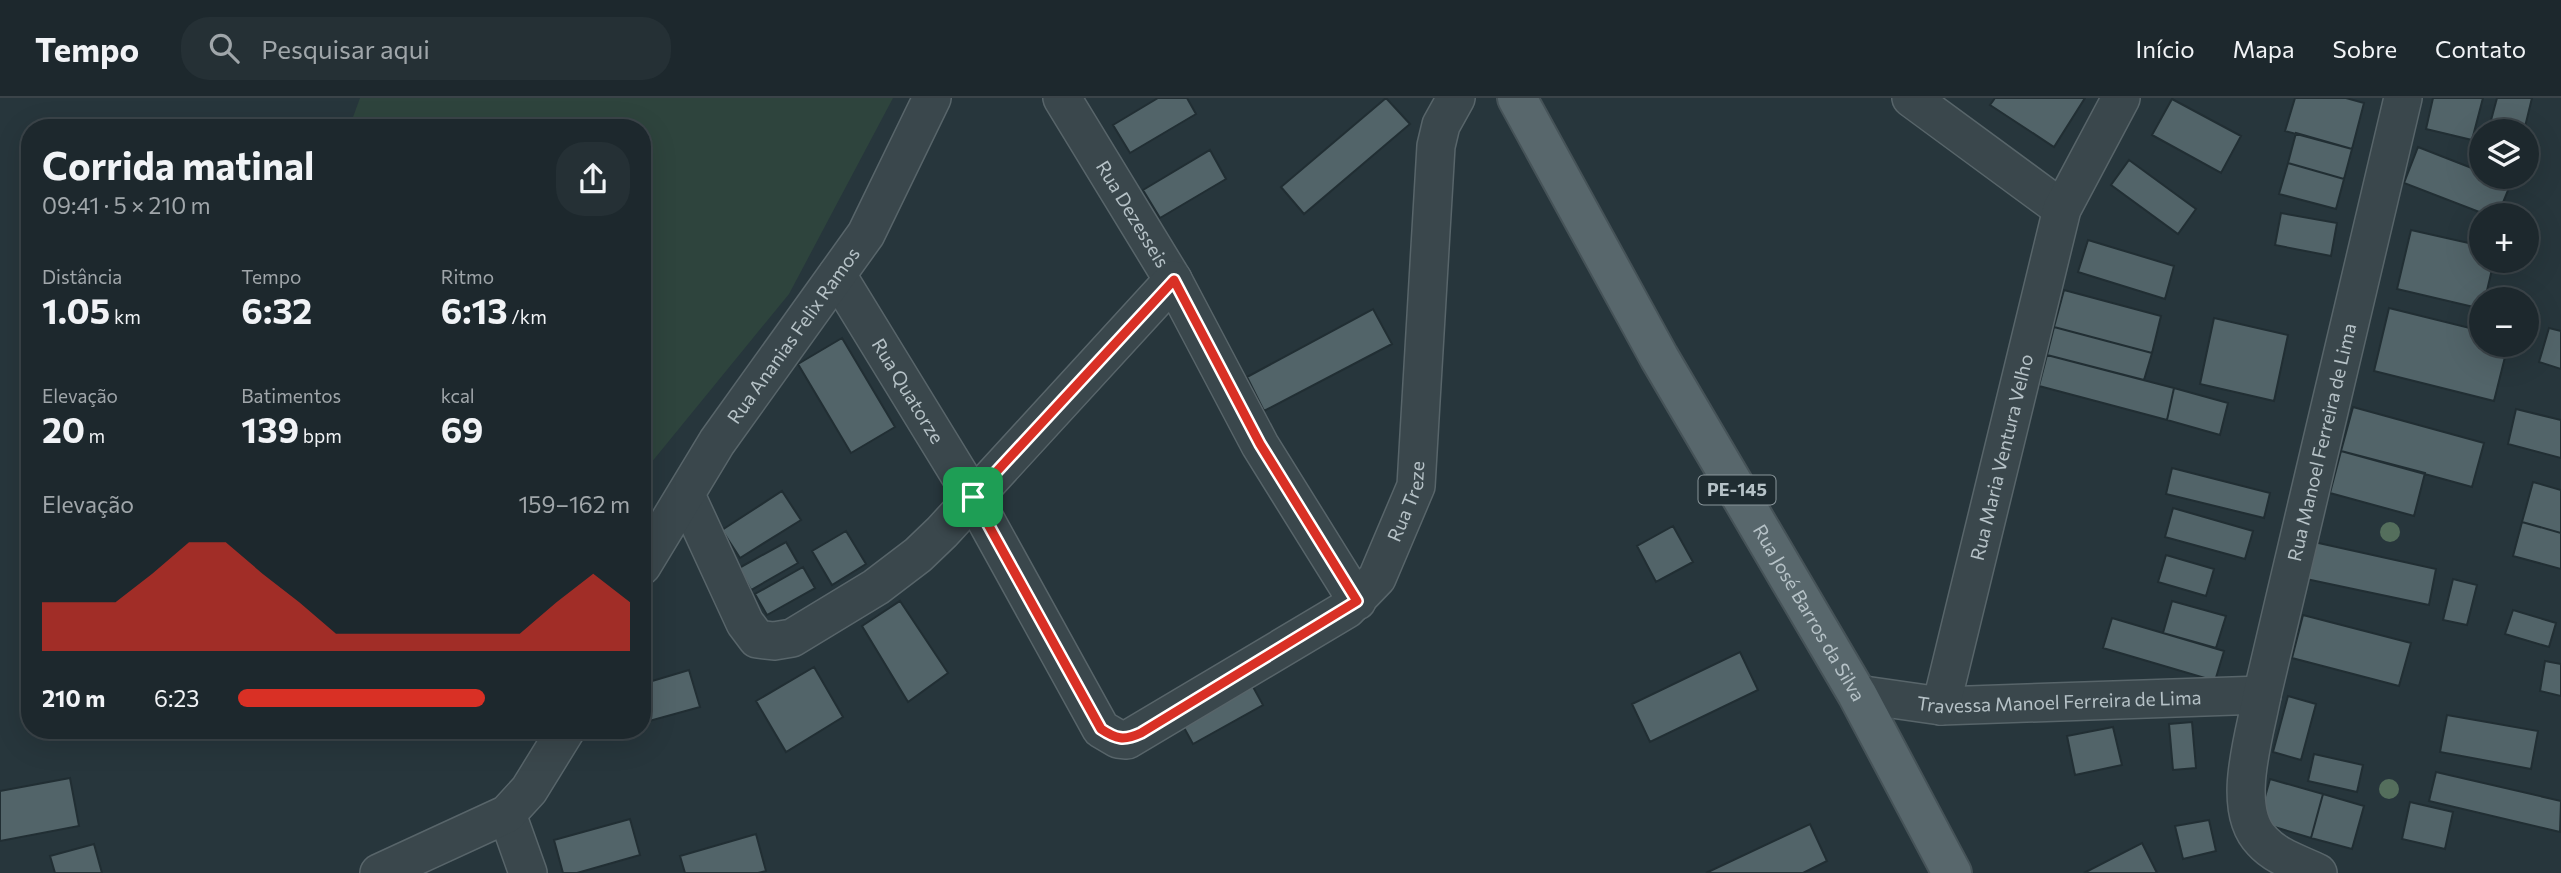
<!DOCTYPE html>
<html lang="pt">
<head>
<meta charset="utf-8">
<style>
	:root { --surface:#1d282d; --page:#253035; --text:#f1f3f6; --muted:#a0a6aa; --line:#3b4449; --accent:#d93025 }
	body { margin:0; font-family:Commissioner,sans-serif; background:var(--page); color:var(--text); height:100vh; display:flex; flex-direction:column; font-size:26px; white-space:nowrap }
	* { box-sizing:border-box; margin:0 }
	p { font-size:23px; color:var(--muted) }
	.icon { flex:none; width:38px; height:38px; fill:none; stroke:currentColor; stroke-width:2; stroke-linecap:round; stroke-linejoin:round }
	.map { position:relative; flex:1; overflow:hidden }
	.side { position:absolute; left:21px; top:21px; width:630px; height:620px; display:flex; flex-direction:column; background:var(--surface); border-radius:28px; box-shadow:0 7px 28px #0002,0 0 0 2px var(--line) }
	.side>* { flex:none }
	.buttons { position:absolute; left:2469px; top:21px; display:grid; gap:14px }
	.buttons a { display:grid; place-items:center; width:70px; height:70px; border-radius:50%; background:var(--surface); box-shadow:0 7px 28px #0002,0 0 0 2px var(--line); font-size:35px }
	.pin { position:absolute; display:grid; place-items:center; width:60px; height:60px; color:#fff; margin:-30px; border-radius:14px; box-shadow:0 4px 10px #0006 }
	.round { display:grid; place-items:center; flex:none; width:74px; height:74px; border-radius:28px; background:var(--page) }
	.head { display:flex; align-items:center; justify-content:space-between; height:119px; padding:0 21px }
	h1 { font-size:38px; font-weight:700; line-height:52px }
	.figures { display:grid; grid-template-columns:repeat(3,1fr); gap:10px; height:119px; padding:7px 21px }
	.figures div { display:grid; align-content:center }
	.figures b { font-size:35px; font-weight:700 }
	.figures small { font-size:19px; font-weight:400 }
	.figures p { font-size:19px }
	.chart { height:196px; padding:14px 21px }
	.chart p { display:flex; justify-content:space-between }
	.chart svg { width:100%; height:126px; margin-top:7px; fill:var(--accent); opacity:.7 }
	ul { padding:0 21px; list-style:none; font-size:23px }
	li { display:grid; grid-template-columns:112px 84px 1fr; align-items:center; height:52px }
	li i { height:18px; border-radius:9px; background:var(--accent) }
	header { display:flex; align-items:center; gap:42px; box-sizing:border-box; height:98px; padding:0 35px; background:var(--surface); border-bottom:2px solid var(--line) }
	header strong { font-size:33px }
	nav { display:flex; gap:38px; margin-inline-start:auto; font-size:24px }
	.search { width:490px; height:63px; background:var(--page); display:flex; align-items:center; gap:18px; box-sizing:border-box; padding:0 24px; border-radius:28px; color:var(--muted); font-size:26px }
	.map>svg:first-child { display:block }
	.green { fill:#2e443d }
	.building { fill:#526469; stroke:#212e33; stroke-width:2 }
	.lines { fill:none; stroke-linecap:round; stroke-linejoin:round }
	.street-casing { stroke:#58656a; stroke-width:40 }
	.primary-casing { stroke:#465358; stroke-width:42 }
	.street { stroke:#3a474c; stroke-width:37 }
	.primary { stroke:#58676c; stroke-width:38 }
	.tree { fill:#546e5c }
	.route-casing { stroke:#fff; stroke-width:14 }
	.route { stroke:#d93025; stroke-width:9 }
	.labels { text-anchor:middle; stroke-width:5; stroke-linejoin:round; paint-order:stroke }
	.shield { fill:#1f2c31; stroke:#89959a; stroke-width:2 }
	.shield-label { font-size:18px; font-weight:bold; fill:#b6c2c7 }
	.street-label { font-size:19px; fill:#b6c2c7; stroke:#1f2c31 }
</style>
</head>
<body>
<header>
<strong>Tempo</strong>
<div class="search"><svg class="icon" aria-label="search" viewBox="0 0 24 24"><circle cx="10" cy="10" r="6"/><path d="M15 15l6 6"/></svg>Pesquisar aqui</div>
<nav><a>Início</a><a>Mapa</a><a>Sobre</a><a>Contato</a></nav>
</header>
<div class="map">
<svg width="2561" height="775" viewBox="0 0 2561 775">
	<rect width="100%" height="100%" fill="#27363c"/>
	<path class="green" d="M360,0H893L789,196L642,376V30H349Z"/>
	<path class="building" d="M1158,0H1187L1196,16L1130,55L1113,27Z
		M1386,0L1410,26L1304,116L1281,89Z
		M1995,0H2085L2054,49L1990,7Z
		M2295,0H2346L2364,5L2352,51L2285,33Z
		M2433,0H2483L2472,42L2426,31Z
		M2497,0H2532L2524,33L2490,26Z
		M2172,1L2241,38L2221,75L2152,37Z
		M2296,35L2352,51L2344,81L2288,65Z
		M2418,49L2482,74V79H2494L2511,85L2498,117H2487L2404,85Z
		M1210,52L1226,81L1160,120L1143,92Z
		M2129,62L2196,111L2178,136L2111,87Z
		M2288,65L2344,81L2336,111L2279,96Z
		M2281,115L2337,125L2331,158L2275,147Z
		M2411,132L2482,148V163H2494L2485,201H2482V211L2397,191Z
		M2088,142L2174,168L2165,201L2078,174Z
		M2064,192L2161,218L2152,255L2054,229Z
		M2389,210L2482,233V247H2508L2494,303L2374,273Z
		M1373,211L1392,246L1264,313L1247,279Z
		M2214,220L2288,237L2274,303L2200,286Z
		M2054,229L2152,255L2144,282L2047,257Z
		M2549,230L2561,233V271L2539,264Z
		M842,240L895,329L851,355L798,266Z
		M2047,257L2174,290L2167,322L2039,288Z
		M2174,290L2228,305L2220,337L2167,322Z
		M2353,309L2484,345L2472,389L2341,353Z
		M2516,311L2561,322V360L2508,346Z
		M2341,353L2425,375L2414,418L2330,395Z
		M2172,370L2270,395L2264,420L2166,396Z
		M2533,384L2561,392V435L2522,424Z
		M782,393L801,422L740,460L722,432Z
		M2173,410L2253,433L2245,461L2165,439Z
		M2522,424L2561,435V471L2513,458Z
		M1673,428L1693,464L1656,484L1637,448Z
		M846,433L866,466L832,487L812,453Z
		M786,444L798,465L751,492L739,470Z
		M2314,444L2436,471L2429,507L2306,481Z
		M2166,457L2214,471L2206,498L2158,484Z
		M803,469L815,490L767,517L755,496Z
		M2453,481L2477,487L2467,527L2443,522Z
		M900,503L948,575L908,604L862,528Z
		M2172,503L2226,518L2216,550L2163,535Z
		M2513,512L2556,525L2549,549L2505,536Z
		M2303,517L2411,545L2399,588L2292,560Z
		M2112,520L2224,553L2215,583L2103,550Z
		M1740,554L1758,592L1650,644L1632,606Z
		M2545,563L2561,566V598L2540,593Z
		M814,569L843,619L786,654L756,603Z
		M689,572L700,609L642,625V586Z
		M1252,587L1263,607L1193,646L1182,626Z
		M2288,598L2316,606L2301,662L2273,654Z
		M2447,617L2538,633L2531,671L2440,654Z
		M2192,624L2196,670L2173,672L2169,626Z
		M2113,629L2122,667L2075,677L2067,638Z
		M2314,656L2363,667L2357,694L2308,683Z
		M2436,674L2561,703L2560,734L2429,703Z
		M70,680L79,728L0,743V693Z
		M2270,681L2323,696L2311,740L2258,724Z
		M2323,696L2364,708L2352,751L2311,740Z
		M2410,704L2453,714L2445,751L2402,741Z
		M630,721L640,757L577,775H563L554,742Z
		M2209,722L2216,753L2183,761L2175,728Z
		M1810,726L1827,763L1803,775H1706Z
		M756,736L766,773L758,775H685L680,758Z
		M2142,745L2157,775H2084Z
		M94,746L102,775H55L50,758Z"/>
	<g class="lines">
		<defs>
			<g id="street">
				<path id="s1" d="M1062,0L1173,182L1260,347L1357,503"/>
				<path d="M1911,0L2062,111"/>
				<path id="s2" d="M837,177L973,399L1101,631L1118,641L1127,642L1347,511L1377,480L1416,388L1436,48L1441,27L1456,0"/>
				<path d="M686,397L745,525L757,541L774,543L792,540L876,489L918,457L942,434L1173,182"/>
				<path id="s3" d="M642,468L717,344L866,136L932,0"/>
				<path id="s4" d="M1857,596L1941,608L2262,597"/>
				<path id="s5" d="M1941,608L2062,111L2121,0"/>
				<path d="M507,716L528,775"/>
				<path d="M379,775L507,716L529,692L566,632"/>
				<path id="s6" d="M2318,775C2300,766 2276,759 2262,743C2230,710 2255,637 2262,597L2403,0"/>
			</g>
			<g id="primary">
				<path id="s7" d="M1517,0L1659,259L1857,596L1952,775"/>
			</g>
		</defs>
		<use href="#street" class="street-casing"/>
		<use href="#primary" class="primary-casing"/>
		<use href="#street" class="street"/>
		<use href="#primary" class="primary"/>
	</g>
	<g class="tree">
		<circle cx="2390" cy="434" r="10"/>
		<circle cx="2389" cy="691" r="10"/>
	</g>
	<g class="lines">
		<defs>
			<path id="route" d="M1174,182L1260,346L1357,503L1141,635C1124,643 1116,641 1101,631L973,399Z"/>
		</defs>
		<use href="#route" class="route-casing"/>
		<use href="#route" class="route"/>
	</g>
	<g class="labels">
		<rect class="shield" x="1698.5" y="377.5" width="77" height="29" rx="5"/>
		<g class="shield-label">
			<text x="1737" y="398">PE-145</text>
		</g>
		<g class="street-label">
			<text dy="7" stroke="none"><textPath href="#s1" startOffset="136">Rua Dezesseis</textPath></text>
			<text dy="7" stroke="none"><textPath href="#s3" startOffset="276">Rua Ananias Felix Ramos</textPath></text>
			<text dy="7" stroke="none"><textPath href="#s2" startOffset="136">Rua Quatorze</textPath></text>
			<text dy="7" stroke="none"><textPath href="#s6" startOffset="476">Rua Manoel Ferreira de Lima</textPath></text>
			<text dy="7" stroke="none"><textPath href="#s5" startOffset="256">Rua Maria Ventura Velho</textPath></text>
			<text dy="7" stroke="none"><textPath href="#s2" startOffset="936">Rua Treze</textPath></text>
			<text dy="7" stroke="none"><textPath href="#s7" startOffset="592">Rua José Barros da Silva</textPath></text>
			<text dy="7" stroke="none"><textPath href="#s4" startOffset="203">Travessa Manoel Ferreira de Lima</textPath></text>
		</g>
	</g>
</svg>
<div class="buttons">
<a><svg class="icon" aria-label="layers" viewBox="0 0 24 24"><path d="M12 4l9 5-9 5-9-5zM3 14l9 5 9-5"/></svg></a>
<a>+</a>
<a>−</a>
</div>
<div class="pin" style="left:973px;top:399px;background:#1e9e55"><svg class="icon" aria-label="arrive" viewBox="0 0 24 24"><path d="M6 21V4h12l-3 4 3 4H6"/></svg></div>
<section class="side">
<div class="head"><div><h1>Corrida matinal</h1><p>09:41 · 5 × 210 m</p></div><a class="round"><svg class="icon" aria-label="share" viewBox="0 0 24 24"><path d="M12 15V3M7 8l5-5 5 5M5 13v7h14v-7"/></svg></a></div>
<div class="figures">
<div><p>Distância</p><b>1.05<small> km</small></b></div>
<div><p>Tempo</p><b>6:32</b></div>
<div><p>Ritmo</p><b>6:13<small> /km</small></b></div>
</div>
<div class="figures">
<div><p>Elevação</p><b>20<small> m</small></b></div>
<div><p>Batimentos</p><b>139<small> bpm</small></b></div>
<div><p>kcal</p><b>69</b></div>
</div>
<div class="chart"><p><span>Elevação</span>159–162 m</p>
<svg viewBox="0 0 160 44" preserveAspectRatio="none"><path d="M0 44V27L10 27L20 27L30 17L40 6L50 6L60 17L70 27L80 38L90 38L100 38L110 38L120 38L130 38L140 27L150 17L160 27V44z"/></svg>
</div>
<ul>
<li><b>210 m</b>6:23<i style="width:63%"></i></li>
</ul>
</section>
</div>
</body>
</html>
